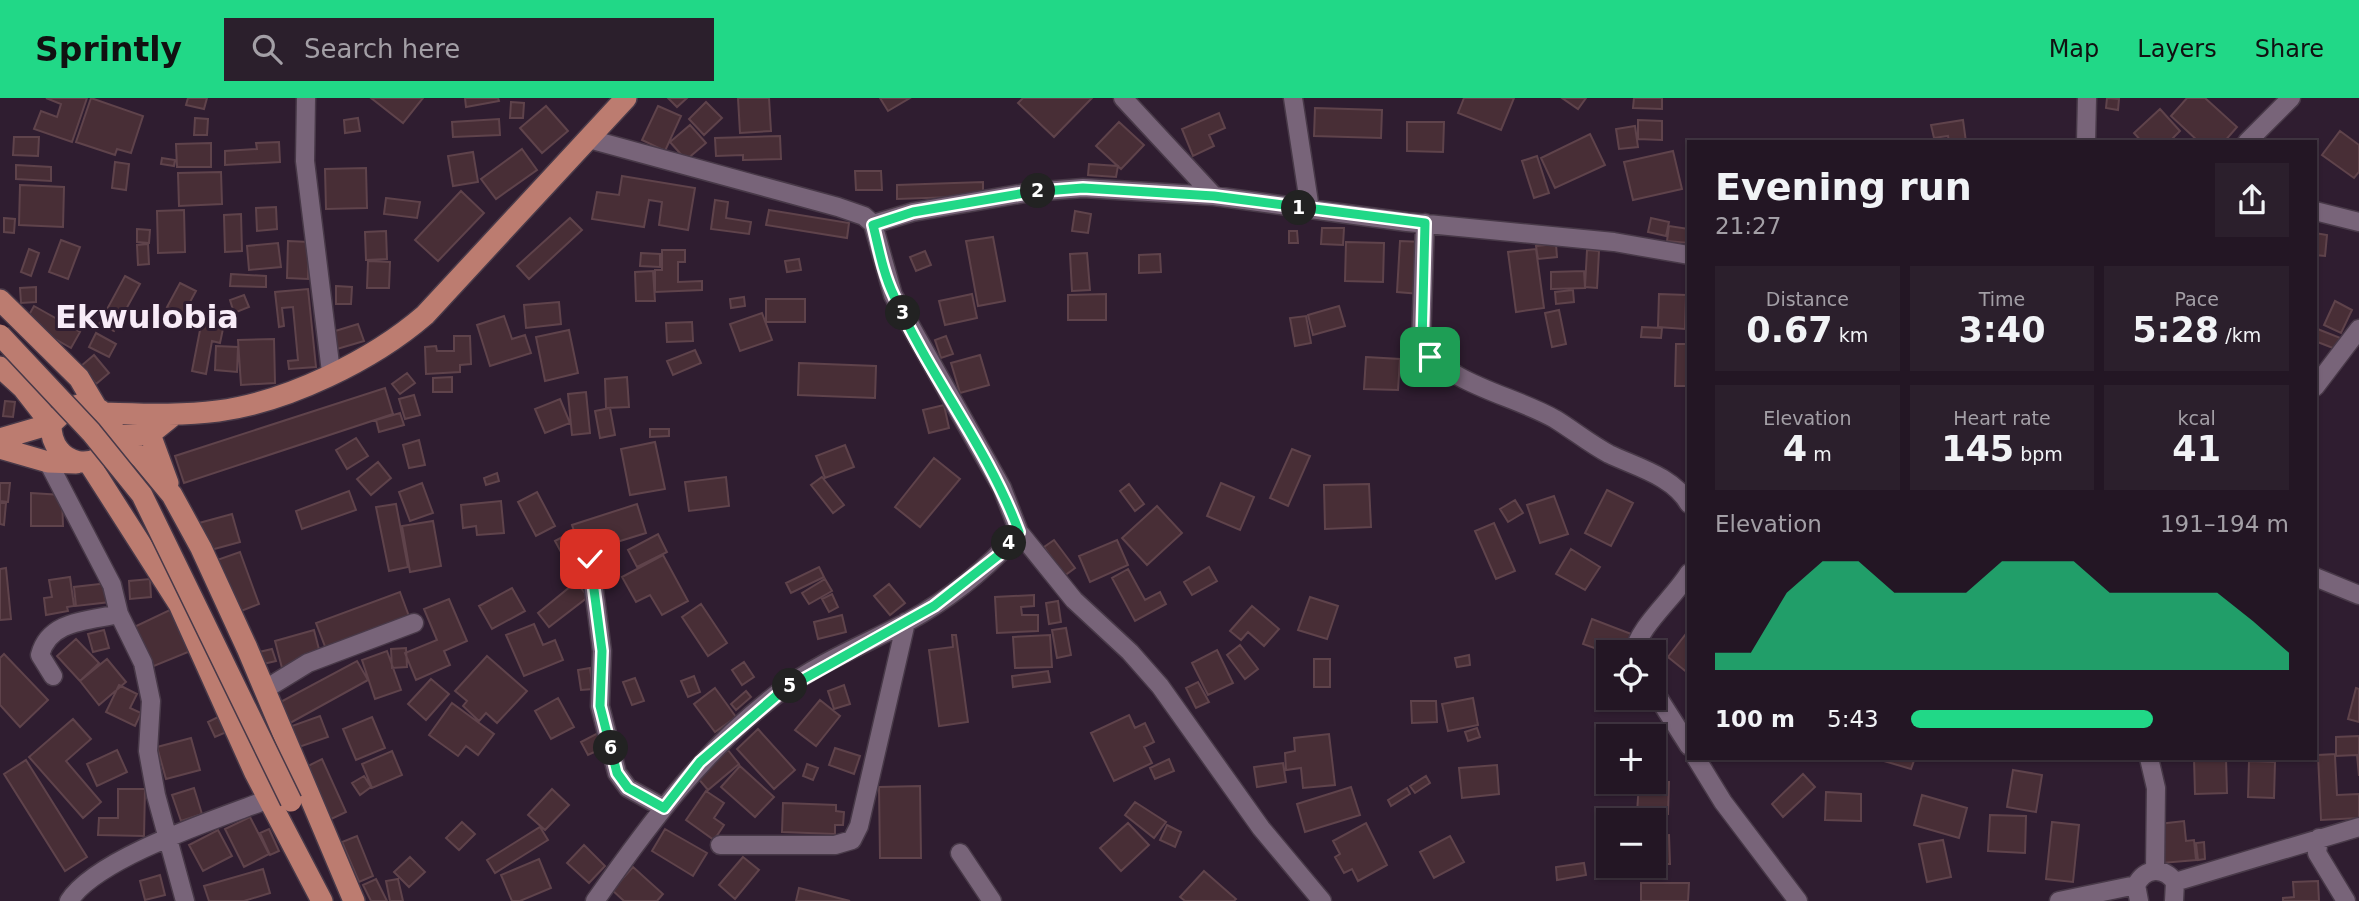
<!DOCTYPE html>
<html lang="en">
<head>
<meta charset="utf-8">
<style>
	:root { --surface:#231624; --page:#2b1f2c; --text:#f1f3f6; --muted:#a39fa6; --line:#403541; --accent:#21d887 }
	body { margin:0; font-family:"DejaVu Sans",sans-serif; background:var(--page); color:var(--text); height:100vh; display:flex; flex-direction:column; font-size:26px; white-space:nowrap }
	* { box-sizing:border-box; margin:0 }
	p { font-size:23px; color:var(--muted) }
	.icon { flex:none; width:38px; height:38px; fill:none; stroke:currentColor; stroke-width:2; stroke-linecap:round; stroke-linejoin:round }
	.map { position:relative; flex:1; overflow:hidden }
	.panel { position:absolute; left:1687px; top:42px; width:630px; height:620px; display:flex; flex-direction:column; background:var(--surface); border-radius:0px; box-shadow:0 2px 5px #0004,0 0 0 2px var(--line) }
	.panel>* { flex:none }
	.controls { position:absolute; left:1596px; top:542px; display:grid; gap:14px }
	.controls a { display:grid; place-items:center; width:70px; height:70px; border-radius:0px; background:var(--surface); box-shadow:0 2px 5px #0004,0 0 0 2px var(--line); font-size:35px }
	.pin { position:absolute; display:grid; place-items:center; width:60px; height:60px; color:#fff; margin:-30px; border-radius:14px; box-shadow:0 4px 10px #0006 }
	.km { position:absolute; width:35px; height:35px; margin:-18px; border-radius:50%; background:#222; color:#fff; font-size:19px; line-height:35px; text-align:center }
	.round { display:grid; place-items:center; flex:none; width:74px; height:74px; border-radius:0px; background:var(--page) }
	.head { display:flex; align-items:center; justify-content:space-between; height:119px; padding:0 28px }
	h1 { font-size:38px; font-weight:700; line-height:52px }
	.stats { display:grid; grid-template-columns:repeat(3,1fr); gap:10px; height:119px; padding:7px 28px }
	.stats div { display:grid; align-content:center; border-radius:0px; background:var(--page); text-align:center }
	.stats b { font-size:35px; font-weight:700 }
	.stats small { font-size:19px; font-weight:400 }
	.stats p { font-size:19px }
	.chart { height:196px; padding:14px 28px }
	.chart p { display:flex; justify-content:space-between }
	.chart svg { width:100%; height:126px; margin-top:7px; fill:var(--accent); opacity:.7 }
	ul { padding:0 28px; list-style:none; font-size:23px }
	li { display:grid; grid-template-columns:112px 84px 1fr; align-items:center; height:52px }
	li i { height:18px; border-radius:9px; background:var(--accent) }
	header { display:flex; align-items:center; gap:42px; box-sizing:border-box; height:98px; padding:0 35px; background:var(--accent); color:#111 }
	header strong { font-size:33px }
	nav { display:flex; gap:38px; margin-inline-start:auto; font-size:24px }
	.search { width:490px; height:63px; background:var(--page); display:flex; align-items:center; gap:18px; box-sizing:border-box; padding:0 24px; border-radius:0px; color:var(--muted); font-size:26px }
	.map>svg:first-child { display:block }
	.building { fill:#482e36; stroke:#5f434b; stroke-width:2 }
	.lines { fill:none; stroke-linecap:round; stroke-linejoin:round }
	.minor-casing { stroke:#483948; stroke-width:21 }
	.major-casing { stroke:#483948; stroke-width:24 }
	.minor { stroke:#786479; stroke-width:18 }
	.major { stroke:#bc7c70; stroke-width:21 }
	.major-bridge-casing { stroke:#483948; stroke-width:24; stroke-linecap:butt }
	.major-bridge { stroke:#bc7c70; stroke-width:21 }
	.route-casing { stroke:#fff; stroke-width:14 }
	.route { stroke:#21d887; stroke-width:9 }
	.labels { text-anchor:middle; stroke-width:6; stroke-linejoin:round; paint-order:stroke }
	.town-label { font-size:32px; font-weight:bold; fill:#f8ecf8; stroke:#2f1d30 }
</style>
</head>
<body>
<header>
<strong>Sprintly</strong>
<div class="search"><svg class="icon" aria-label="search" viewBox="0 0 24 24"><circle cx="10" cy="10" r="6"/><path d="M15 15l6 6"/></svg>Search here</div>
<nav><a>Map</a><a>Layers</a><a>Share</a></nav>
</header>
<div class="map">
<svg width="2359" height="803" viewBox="0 0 2359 803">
	<rect width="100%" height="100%" fill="#2f1d30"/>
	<path class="building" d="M87,0L72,44L34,31L41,13L57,19L61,6L46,0Z
		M91,0L143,18L131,55L117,51L115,57L76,44Z
		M188,0H207L204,11L186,7Z
		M371,0H423L403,25Z
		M465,0H498L499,3L466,9Z
		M668,0H687L677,9Z
		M738,0H769L771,33L740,35Z
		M880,0H910L888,13Z
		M1023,0H1092L1054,39L1018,5Z
		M1464,0H1514L1501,32L1458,15Z
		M1562,0H1586L1578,11Z
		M1634,0H1662V11L1633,10Z
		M2107,0L2119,1L2118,12L2106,10Z
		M2187,0H2205L2237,29L2224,44H2199L2171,18Z
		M511,4L524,5L523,20H510Z
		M706,4L722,20L704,37L689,21Z
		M546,8L568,33L542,55L520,30Z
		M658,8L681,18L665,53L642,42Z
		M1315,10L1382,12L1381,40L1314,38Z
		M2160,11L2180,33L2169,44H2142L2134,35Z
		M1219,15L1225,30L1209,37L1214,48L1193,58L1182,31Z
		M195,20L208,21L207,37H194Z
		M358,20L360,33L345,35L344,22Z
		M499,21L500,37L453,39L452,24Z
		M1638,22L1662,23V42L1638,41Z
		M1963,22L1966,44H1949L1948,38L1934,40L1931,27Z
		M1119,24L1144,47L1121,71L1096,48Z
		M1407,24H1444L1443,54L1407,53Z
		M690,27L706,45L686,62L670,44Z
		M1635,28L1638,49L1619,51L1616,31Z
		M2340,33L2359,47V74L2354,80L2322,57Z
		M1590,36L1605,67L1555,90L1541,60Z
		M780,38L781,61L743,62V57L716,58L715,40Z
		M14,39H39L38,58L13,57Z
		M279,44L280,64L225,67V53L257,51L256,45Z
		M211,45V69H177L176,46Z
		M522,51L537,72L496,101L481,81Z
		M1673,53L1682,91L1633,102L1624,64Z
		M473,54L478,84L453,88L448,58Z
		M1537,58L1549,95L1534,100L1522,63Z
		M162,60L175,62L174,68L161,66Z
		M115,64L129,66L126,92L112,90Z
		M1089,66L1118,68L1116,79L1088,77Z
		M16,67L51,69V83L16,81Z
		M366,70L367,110L326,111L325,71Z
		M855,73H881L882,92H856Z
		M221,74L222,106L179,108L178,75Z
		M622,78L695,90L688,132L659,127L662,104L649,102L644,129L592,121L597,94L619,97Z
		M983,84V98L897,101V87Z
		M20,87L64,89L63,129L19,127Z
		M461,93L484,115L438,163L415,142Z
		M386,100L420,104L417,120L384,116Z
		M715,102L728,104L726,120L751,124L749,136L711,131Z
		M276,109L277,131L257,133L256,110Z
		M184,112L185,154L158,155L157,113Z
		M769,112L849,125L847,140L766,127Z
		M1075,113L1091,116L1088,135L1072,133Z
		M241,116L242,153L225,154L224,117Z
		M4,120L15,121L14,135L4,134Z
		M570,120L582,132L529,181L517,168Z
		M1651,120L1669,124L1666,138L1648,134Z
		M1669,128L1689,131V145L1667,143Z
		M1322,130H1344L1343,147L1321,146Z
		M137,131L150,132L149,145L137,144Z
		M386,133L387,161L366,162L365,134Z
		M1289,133H1297L1298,145H1289Z
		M2315,135L2327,137L2325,158L2315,157Z
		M993,139L1005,203L978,208L966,143Z
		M61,142L80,149L68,181L49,174Z
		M288,143L309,144L308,181L287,180Z
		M1400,143L1423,144L1420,196L1397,194Z
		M1346,144L1384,145L1383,184L1345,183Z
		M278,145L281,169L249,172L247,148Z
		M148,146L149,166L138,167L137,147Z
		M1556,146L1557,159L1538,161L1536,148Z
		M29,151L39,155L31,178L21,174Z
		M1536,151L1544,210L1516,214L1508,154Z
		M662,152H685V164H678V184L702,183V192L655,194V172H662Z
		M1587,152L1599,153L1597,190L1585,189Z
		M925,153L931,167L916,173L910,159Z
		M641,155L660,156V169L640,168Z
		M1087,155L1090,192L1072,193L1070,156Z
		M1160,156L1161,174L1139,175V157Z
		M799,161L801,172L787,174L785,163Z
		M368,163L390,164L389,190H367Z
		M653,173L655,203H636L635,174Z
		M1584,173L1585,190L1551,191V174Z
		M231,176L266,178V189L230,188Z
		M125,178L140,186L114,233L99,226Z
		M180,185L196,193L183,217L167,209Z
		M336,188L352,189L351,206H336Z
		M36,189V204L21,205L20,190Z
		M308,191L316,269L289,271L288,263L298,262L293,209L282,210L284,228L279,229L275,194Z
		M1573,192L1574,204L1556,206L1555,194Z
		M972,196L977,220L945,227L939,203Z
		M1106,196V222H1068V197Z
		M1659,196L1686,197L1685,231L1658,229Z
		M244,197L249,209L234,215L230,202Z
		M744,199L745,208L731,210L730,201Z
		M766,201H805V224H766Z
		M2335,203L2352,212L2341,235L2324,227Z
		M559,204L561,226L526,230L524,207Z
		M34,208L80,234L71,250L25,224Z
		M1339,208L1345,228L1313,237L1308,217Z
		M1559,212L1566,246L1552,249L1545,215Z
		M762,215L772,242L740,253L730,226Z
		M504,218L512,241L525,237L531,255L490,268L477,227Z
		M1306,218L1311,245L1295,248L1290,220Z
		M202,222L224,226L220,245L212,243L206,276L192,273Z
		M692,224L693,243L667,244L666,225Z
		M358,226L364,243L337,251L332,234Z
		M1642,229L1662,230L1661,240L1641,239Z
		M2315,230L2343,241L2338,252L2315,243Z
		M569,232L578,275L545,283L536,239Z
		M96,235L116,246L109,259L89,249Z
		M454,238H470L471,266L460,267V274L426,276L425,249L436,248L437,253H454Z
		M946,238L953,256L941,260L935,242Z
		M274,241L275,285L241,287L238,242Z
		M1676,246H1689V288H1675Z
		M216,248L238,249L237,274L215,272Z
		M695,252L701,265L673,277L667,263Z
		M94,257L109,275L96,286L81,268Z
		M980,257L989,287L960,295L951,265Z
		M1366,259L1400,261L1398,292L1364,291Z
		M799,265L876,268L875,300L798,297Z
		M407,275L415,285L400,296L392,286Z
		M452,279V294H433V280Z
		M627,279L629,309L606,310L605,281Z
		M385,290L393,316L184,385L175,358Z
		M586,294L590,335L572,337L568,296Z
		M414,297L420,317L405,321L399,301Z
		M560,301L570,325L545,335L535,311Z
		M5,303L15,304L13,319L3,318Z
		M944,307L949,330L929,335L923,312Z
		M610,310L615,337L600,340L595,313Z
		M400,315L404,327L379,334L376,322Z
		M650,331H669V338L650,339Z
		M356,340L368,358L347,371L336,352Z
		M419,342L425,367L409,370L403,347Z
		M655,344L665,391L630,397L621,351Z
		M845,347L854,369L825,380L816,358Z
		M1292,351L1310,358L1288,408L1270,400Z
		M934,360L960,381L920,429L895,409Z
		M378,364L391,380L371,397L357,381Z
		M497,375L499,383L486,387L484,380Z
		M726,379L729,408L689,413L685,384Z
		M822,379L844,407L833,415L811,387Z
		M0,385H10L8,404L0,403Z
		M422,385L433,415L410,423L399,394Z
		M1221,385L1254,399L1240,432L1207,418Z
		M1129,386L1144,406L1135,413L1120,393Z
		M1369,386L1371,429L1325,431L1324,387Z
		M1607,392L1633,405L1611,448L1585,435Z
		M349,393L356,412L302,431L296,413Z
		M537,394L555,428L536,438L518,404Z
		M31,395L62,397L63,428H31Z
		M1554,398L1568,436L1540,445L1527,407Z
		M1515,402L1523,415L1508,424L1500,411Z
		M501,403L504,435L477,437L476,428L463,430L461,407Z
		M0,405H6L4,427L0,426Z
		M396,406L408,469L389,473L376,409Z
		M637,406L646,435L581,455L572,427Z
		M1157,408L1182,435L1147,467L1122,440Z
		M232,416L240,444L207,453L199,425Z
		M433,423L441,468L410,474L402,428Z
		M1494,425L1515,473L1496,481L1475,433Z
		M568,436L580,461L568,467L555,443Z
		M658,436L667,454L637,469L628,452Z
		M1054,442L1075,470L1064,478L1044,449Z
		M1117,442L1128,467L1090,484L1079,458Z
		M1571,451L1600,469L1585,492L1556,476Z
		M240,454L259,506L236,515L217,462Z
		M663,457L688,503L662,517L650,497L636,504L622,479Z
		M819,469L824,479L791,495L786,485Z
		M1209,469L1217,483L1192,497L1184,484Z
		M6,470L11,521L0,522V471Z
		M1128,471L1145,502L1160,494L1166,506L1135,523L1112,480Z
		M70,479L74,508L67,509L68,513L46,517L44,500L52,499L49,482Z
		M150,481L151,499L130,501L129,483Z
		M825,481L832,493L809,506L802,495Z
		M576,484L588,499L549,529L538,515Z
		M108,485L110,504L76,508L74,489Z
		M889,486L905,505L890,517L874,498Z
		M512,490L525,513L492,531L479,508Z
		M400,494L410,521L326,551L316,525Z
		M832,496L838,509L829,514L822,501Z
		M1034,497V508L1021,509L1022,517H1038V533L997,535L995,499Z
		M1310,499L1338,508L1327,541L1298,532Z
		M449,501L467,543L444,553L450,567L416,582L405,555L437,542L424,511Z
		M1058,503L1061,524L1049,526L1046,505Z
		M701,506L727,545L708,558L682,519Z
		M1252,508L1279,531L1264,548L1248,534L1241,542L1230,533Z
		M174,510L193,552L149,570L132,530Z
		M842,517L846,534L818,541L814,524Z
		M1592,521L1634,537L1627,555H1608L1583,546Z
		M534,526L543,547L555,542L563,562L524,578L506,537Z
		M1066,530L1071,557L1057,560L1052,532Z
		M104,532L109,550L93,554L88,536Z
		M314,532L321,559L282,570L275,543Z
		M1689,532V576L1668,559Z
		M952,537H956L968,624L939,628L929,552L953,549Z
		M1050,537L1052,569L1015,570L1013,539Z
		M76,541L99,565L80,583L57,558Z
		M1240,547L1258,571L1245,581L1227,557Z
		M406,550L407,569L392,570L391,551Z
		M272,551L276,563L263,566L259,554Z
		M1217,552L1233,585L1208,597L1192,565Z
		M387,553L401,592L375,601L362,562Z
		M4,556L48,602L20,629L0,607V560Z
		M1469,557L1470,567L1457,569L1455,560Z
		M487,558L527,593L497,625L486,615L479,623L463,608L467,603L455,593Z
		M107,561L126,584L99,607L80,583Z
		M1314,561H1330V589H1314Z
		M357,563L368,582L281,630L273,608Z
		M744,564L754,579L742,587L732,572Z
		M590,570L593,591L581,592L578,572Z
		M1048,573L1050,584L1013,589L1012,578Z
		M694,578L700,594L688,599L681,583Z
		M635,580L644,603L632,607L623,584Z
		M431,581L449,596L426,622L408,606Z
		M1198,584L1209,604L1196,610L1186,590Z
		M119,587L137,596L130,610L141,615L135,628L106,614Z
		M844,587L850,606L834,611L828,593Z
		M715,590L736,619L715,634L694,606Z
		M2356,590L2359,591V624L2348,621Z
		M746,593L751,599L736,612L731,606Z
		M558,600L574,629L551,641L535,613Z
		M1473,600L1478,627L1448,633L1442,606Z
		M820,602L840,618L816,648L795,632Z
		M1411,603H1436L1437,624L1412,625Z
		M452,605L494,636L478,657L466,648L458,658L429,637Z
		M224,616L231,632L215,639L208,624Z
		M1129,617L1135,630L1145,625L1154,644L1144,649L1152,665L1114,683L1091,635Z
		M320,618L328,639L296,650L289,629Z
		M372,619L385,650L356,662L343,631Z
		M73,621L91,641L66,663L101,704L83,720L29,659Z
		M1477,630L1480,639L1468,643L1465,634Z
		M758,631L795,672L774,691L737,651Z
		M598,635L605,649L588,657L581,644Z
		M1329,636L1335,687L1303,690L1301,670L1286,672L1285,655L1295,653L1294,640Z
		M2359,638V678L2357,657L2335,658L2337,697L2359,696V720L2321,722L2318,657L2336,656V639Z
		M191,640L200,672L166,681L157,649Z
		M835,650L860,658L854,676L829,667Z
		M117,652L127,674L97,688L87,666Z
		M728,652L739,666L708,692L696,678Z
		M392,653L402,677L372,690L362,666Z
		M1885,660H1915L1911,671L1884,663Z
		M2194,660H2226L2227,695L2195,696Z
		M322,661L346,714L325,724L300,672Z
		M1169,661L1174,673L1155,681L1150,670Z
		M26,662L87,759L65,773L4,676Z
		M2249,663L2275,664L2274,700L2248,699Z
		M1283,665L1286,684L1257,689L1254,669Z
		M807,666L818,670L813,682L803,678Z
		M1497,667L1499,696L1462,700L1459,670Z
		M740,668L774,699L755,719L721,689Z
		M2013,672L2042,677L2036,714L2007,709Z
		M1803,676L1815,689L1783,719L1772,706Z
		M364,678L371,689L360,697L352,685Z
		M1426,678L1430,685L1415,695L1410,688Z
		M1639,684H1669L1668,716L1637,715Z
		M920,688L921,760H880L879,689Z
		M1351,689L1360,717L1305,734L1297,706Z
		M194,690L202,716L181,723L172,697Z
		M1407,690L1410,696L1391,708L1388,702Z
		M118,691H145L144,738L98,737L99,720H118Z
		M552,691L569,707L545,732L528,717Z
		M706,693L724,705L714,720L724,727L714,742L686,722Z
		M1826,694L1861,696V723L1825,722Z
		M1922,697L1967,710L1959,740L1914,727Z
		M1135,704L1166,724L1154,740L1125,717Z
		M783,705L836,707V713L844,714L843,727H835V736L782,734Z
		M1990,717L2026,718L2025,755L1988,753Z
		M250,719L269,756L244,769L225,731Z
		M2184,723L2186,743L2194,742L2196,762L2162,765L2159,726Z
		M462,724L475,736L459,752L446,740Z
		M2052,724L2079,727L2073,784L2046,781Z
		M1128,725L1149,747L1121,773L1100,750Z
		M1366,725L1387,767L1358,783L1352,771L1344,775L1335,759L1340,756L1333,743Z
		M1167,727L1181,734L1175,749L1160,742Z
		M540,729L548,742L495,775L487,762Z
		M269,731L279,753L270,757L260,735Z
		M665,731L707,755L693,778L652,753Z
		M218,732L232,758L203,773L189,747Z
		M1669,737L1670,766H1654V738Z
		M357,738L373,778L359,784L342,744Z
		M1450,738L1464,764L1434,780L1420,754Z
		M1943,742L1951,779L1927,784L1919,746Z
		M2204,744L2205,761L2198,762L2196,745Z
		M584,747L605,768L589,785L567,765Z
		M410,759L425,774L409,789L394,774Z
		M743,759L759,772L735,801L719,787Z
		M539,761L551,790L520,803H512L501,777Z
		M1584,765L1586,777L1557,782L1556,769Z
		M633,769L663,796L657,803H624L612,792Z
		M263,771L270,795L244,803H209L204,788Z
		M1204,773L1236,801L1234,803H1185L1180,799Z
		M160,777L165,797L145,802L140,783Z
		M376,781L387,803H371L363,787Z
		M398,781L403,803H390L386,783Z
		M2318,783L2319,803H2283V800L2294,799L2293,784Z
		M1641,785H1689L1688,803H1641Z
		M799,790L850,803H796Z"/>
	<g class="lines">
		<defs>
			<path id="minor" d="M306,0L305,63L331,274
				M1123,0L1214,98
				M1293,0L1310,111
				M589,41L838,109L864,118L873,126L893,197L1002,390L1019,434L1074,502L1130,554L1160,588L1261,730L1322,803
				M2086,44L2087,0
				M2247,44L2291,0
				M2315,113L2359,124
				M1425,125L1421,246C1449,287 1513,297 1555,321C1573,332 1590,346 1609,356C1636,369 1673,378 1689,406
				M873,126L913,114L1031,94L1083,90L1214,98L1407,124L1614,144L1689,157
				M2315,289L2359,231
				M48,364L112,487L119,516L143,565L151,603L148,653L156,697L185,803
				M590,461L602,553L600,608L617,675L628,690L664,710
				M2315,479L2359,497
				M1634,555C1638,529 1674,500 1689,475
				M53,578L40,557C49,522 88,523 119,516
				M264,592L308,565L414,525
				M1654,593L1689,648
				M1696,660L1723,704L1798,803
				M2149,660L2156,690L2155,772
				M2319,740L2317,755L2346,803
				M720,747H835L852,742L859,728L906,524
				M960,755L992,803
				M2175,784L2359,729
				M69,803C97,759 220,720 269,701
				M595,803C649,726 705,650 781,593C820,564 865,546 907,524C949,501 988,470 1019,434
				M2059,803L2136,787
				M2139,803L2136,787C2145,770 2163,768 2175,784L2174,803"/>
			<path id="major" d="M0,202L79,280L95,307
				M0,269L23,290L51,326L0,341
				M83,306C103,308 109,320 116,338C102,379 50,369 51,326L68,310Z
				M105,315C142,316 180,318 218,313C287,304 373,262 425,217L626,0
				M150,336L168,385
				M116,338L142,361L172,397L201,450L247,550L354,803
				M116,338L150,336L175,316
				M0,350L48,364L76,365
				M89,365L179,506L255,675L322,803"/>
		</defs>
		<use href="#minor" class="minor-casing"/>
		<use href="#major" class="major-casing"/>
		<use href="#minor" class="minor"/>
		<use href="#major" class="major"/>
		<defs>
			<path id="major-bridge" d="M0,237L91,334L142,397L291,703"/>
		</defs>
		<use href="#major-bridge" class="major-bridge-casing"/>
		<use href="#major-bridge" class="major-bridge"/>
	</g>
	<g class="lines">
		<defs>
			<path id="route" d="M590,461L602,553L600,608L617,675L628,690L664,710L700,664L782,593L934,508L1000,456L1019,434C988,350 931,280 894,198C883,175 879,151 873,127L913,114L1031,94L1083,90L1214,98L1425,125L1422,246L1430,259"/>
		</defs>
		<use href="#route" class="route-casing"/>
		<use href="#route" class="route"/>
	</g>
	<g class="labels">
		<g class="town-label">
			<text x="147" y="230">Ekwulobia</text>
		</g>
	</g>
</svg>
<div class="controls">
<a><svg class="icon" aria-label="locate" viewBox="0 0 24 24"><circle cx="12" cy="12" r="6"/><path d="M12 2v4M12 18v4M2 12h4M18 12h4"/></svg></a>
<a>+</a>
<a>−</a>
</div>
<div class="pin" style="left:1430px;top:259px;background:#1e9e55"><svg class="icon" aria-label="arrive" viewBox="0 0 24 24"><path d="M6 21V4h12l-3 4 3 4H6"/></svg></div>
<div class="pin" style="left:590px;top:461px;background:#d93025"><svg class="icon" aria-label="check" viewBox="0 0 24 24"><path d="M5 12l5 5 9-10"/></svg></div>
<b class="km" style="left:1299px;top:110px">1</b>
<b class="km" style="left:1038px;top:93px">2</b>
<b class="km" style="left:903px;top:215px">3</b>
<b class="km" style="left:1009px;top:445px">4</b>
<b class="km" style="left:790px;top:588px">5</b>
<b class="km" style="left:611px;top:650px">6</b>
<section class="panel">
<div class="head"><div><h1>Evening run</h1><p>21:27</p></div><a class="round"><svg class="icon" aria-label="share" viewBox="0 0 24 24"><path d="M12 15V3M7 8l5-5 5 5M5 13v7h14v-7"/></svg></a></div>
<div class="stats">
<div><p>Distance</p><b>0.67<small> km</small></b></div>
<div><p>Time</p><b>3:40</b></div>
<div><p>Pace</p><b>5:28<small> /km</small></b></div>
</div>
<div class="stats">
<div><p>Elevation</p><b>4<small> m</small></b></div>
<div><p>Heart rate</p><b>145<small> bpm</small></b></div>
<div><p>kcal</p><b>41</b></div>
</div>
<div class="chart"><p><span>Elevation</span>191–194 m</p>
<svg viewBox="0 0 160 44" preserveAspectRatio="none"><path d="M0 44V38L10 38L20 17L30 6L40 6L50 17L60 17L70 17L80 6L90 6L100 6L110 17L120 17L130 17L140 17L150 27L160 38V44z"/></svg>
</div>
<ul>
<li><b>100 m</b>5:43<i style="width:64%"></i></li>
</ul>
</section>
</div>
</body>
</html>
